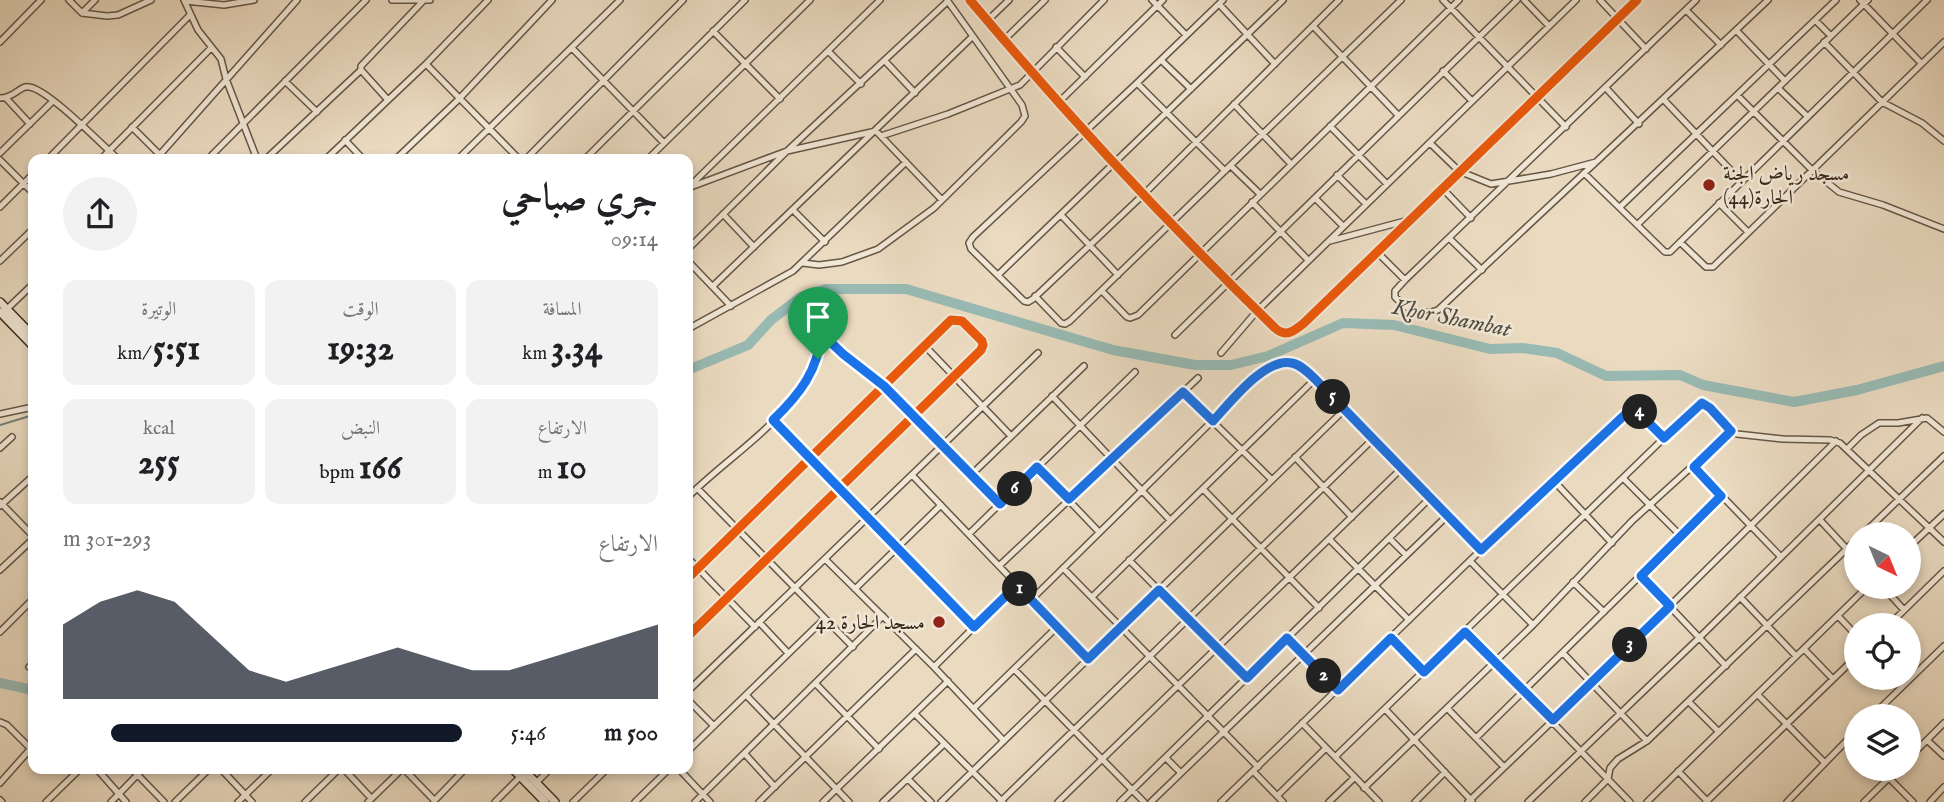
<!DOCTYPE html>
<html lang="ar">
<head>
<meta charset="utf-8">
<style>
	:root { --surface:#fff; --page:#f2f2f2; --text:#202124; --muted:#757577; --accent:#111827 }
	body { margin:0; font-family:"IM FELL English",Amiri,serif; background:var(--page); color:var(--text); direction:rtl; height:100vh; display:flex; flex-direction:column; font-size:26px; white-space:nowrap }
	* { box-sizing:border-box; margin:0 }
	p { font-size:23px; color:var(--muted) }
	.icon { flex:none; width:38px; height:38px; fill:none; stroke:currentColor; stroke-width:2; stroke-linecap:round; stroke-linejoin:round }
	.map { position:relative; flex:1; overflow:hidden; direction:ltr }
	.panel { position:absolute; left:28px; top:154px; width:665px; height:620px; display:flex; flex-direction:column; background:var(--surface); border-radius:14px; box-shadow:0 4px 10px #0003; direction:rtl }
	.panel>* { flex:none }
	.needle { width:46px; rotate:137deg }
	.buttons { position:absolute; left:1844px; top:522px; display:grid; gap:14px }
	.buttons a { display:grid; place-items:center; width:77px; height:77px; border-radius:50%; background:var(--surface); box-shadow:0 4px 10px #0003; font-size:35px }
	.pin { position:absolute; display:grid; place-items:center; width:60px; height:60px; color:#fff; margin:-72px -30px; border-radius:50% 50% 50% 0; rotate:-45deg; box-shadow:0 0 7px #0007 }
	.pin .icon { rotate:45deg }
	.km { position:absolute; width:35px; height:35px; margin:-18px; border-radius:50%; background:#222; color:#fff; font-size:19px; line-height:35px; text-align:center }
	.round { display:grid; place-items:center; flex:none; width:74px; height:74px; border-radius:37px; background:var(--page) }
	.headline { display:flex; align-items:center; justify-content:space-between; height:119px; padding:0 35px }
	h1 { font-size:38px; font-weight:700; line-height:52px }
	.stats { display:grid; grid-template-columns:repeat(3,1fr); gap:10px; height:119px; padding:7px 35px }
	.stats div { display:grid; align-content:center; border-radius:14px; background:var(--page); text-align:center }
	.stats b { font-size:35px; font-weight:700 }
	.stats small { font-size:19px; font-weight:400 }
	.stats p { font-size:19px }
	.chart { height:196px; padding:14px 35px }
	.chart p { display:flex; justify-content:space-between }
	.chart svg { width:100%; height:126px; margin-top:7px; fill:var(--accent); opacity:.7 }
	ul { padding:0 35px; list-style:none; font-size:23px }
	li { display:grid; grid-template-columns:112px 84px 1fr; align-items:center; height:52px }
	li i { height:18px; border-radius:9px; background:var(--accent) }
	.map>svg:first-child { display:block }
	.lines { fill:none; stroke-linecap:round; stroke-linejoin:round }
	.stream { stroke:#728077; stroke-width:2 }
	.river { stroke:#98bab3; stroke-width:10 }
	.minor-casing { stroke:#655646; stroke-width:8 }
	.secondary-casing { stroke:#392a1d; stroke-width:10 }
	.minor { stroke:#f1e7d6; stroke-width:5 }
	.secondary { stroke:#f1e7d6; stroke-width:7 }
	.cycleway-casing { stroke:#f1e7d6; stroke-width:13 }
	.cycleway { stroke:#e8590c; stroke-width:9 }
	.route-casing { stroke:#fff; stroke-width:14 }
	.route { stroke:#1a73e8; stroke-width:9 }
	.poi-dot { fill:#8f2418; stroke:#f1e7d6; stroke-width:2.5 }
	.labels { text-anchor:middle; stroke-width:5; stroke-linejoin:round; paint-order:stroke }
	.poi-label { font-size:21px; fill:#392a1d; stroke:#f1e7d6; text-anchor:start }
	.water-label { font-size:23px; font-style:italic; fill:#514e42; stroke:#f1e7d6 }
</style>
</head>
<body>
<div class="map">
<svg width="1944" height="802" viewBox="0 0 1944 802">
	<rect width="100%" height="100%" fill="#eadac0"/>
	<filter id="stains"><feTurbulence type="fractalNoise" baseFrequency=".00286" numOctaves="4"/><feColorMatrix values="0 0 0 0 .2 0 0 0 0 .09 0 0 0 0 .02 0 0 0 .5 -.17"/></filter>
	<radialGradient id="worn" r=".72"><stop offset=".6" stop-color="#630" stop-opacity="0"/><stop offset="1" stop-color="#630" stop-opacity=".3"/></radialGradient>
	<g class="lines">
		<path class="stream" d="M0,425L33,415"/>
		<path class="river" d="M688,370L748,345L771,320L801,297L826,289H906L1113,350L1195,365H1231L1268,356L1343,323L1394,325L1490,349L1523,348L1557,353L1606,376L1680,375L1703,385L1794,402L1857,390L1944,366
			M0,683L33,690"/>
		<defs>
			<path id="minor" d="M69,0L82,13L107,16L118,15L151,0
				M184,0L198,30L221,59L226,79L257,159
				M392,0H430
				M970,0C1066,114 1168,224 1275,328C1286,338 1294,331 1304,323L1637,0
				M1152,0L1186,35
				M1223,0L1137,83L973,237L969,243L971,249L1024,301L1028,302L1033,299L1144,194L1339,0
				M1443,0L1566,127
				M1524,0L1549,26
				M1600,0L1646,49
				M1860,0L1921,63
				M185,1L224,5L254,0
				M1219,4L1275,64
				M1686,10L1721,45
				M82,13L95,0
				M1815,20L1831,36
				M987,21L1009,0
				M1313,26L1398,115
				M1736,30L1785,81
				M713,31L780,99
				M1004,40L1045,0
				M0,42L41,0
				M1824,42L1882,102L1922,123L1944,141
				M1056,47L1085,77
				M572,48L664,143
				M828,51L861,84
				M1161,60L1191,89
				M885,61L915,93
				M426,64L519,159
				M1443,71L1472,101
				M285,81L317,112
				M1137,83L1225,171
				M1606,88L1639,124
				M1778,88L1807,116
				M1737,95L1812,170L1839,192L1883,205L1944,229
				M0,98C15,98 20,85 29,87C48,89 101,144 118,159
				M6,98L30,124
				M388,100L361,70V66L424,0
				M1664,100L1741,181
				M1058,103L1163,0
				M1234,104L1291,164
				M1330,126L1387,184
				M132,127L160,155
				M881,136L948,114L1020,85L1104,0
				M345,140L363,159
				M1430,143L1459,171L1491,184L1551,174L1596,162L1768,0
				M0,153L53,101
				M48,159L190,15
				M101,159L211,48
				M156,159L297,0
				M208,159L366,0
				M266,159L361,70
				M326,159L426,64L488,0
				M396,159L459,99L552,0
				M458,159L620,0
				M526,159L683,0
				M585,159L745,0
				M648,159L810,0
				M0,160L33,193
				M1596,162L1438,310C1421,317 1407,310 1395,297V291L1405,280L1696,0
				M1231,166L1260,194
				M1584,173L1665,252H1670L1927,0
				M1337,175L1366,204
				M692,184L880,0
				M688,188L787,151L876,131L942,200
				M1442,188L1471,218
				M1315,198L1343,226
				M1252,202L1308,260
				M1719,203L1748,232
				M0,207L33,174
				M1620,207L1836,0
				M793,210L825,242
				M723,214L754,247
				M1061,215L1118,275
				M1638,224L1868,0
				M1450,239L1482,270
				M1330,241L1405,221
				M1680,242L1706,267H1713L1944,42
				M688,249L787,151L948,1
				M1376,251L1405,280
				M0,261L33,229
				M688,261L731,306
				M803,263L819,265L842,262L878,249L934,208L1021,122L1025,116L1022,105L947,0
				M998,275L1283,0
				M713,286L972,37
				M1102,291L1127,317L1130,318L1138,315L1459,0
				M1035,296L1061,323L1065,324L1070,321L1401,0
				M7,309L33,284
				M807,316L835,347L884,386L1000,504
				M688,329L793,271L906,162
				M1175,335L1517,0
				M925,346L1011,436
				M1221,353L1257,311L1576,0
				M1183,392L1272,480
				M1052,396L1170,520
				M0,414L33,407
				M773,420L973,627
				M0,448L12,437
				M1847,449L1861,435L1879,423H1898L1927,418L1944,432
				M1295,457L1352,517
				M1037,467L1099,532
				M1694,467L1781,557
				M912,475L1088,659
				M971,475L1084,366
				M1623,478L1681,536
				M1553,480L1612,543
				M697,488L853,647
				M1203,489L1319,608
				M688,497C733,451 818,404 821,333
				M0,502L33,536
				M0,506L33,476
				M1820,520L1857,560
				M969,534L1135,372
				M1863,534L1944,456
				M1389,538L1406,555
				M1329,539L1409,620
				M1909,547L1944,514
				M688,558L755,627
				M825,559L934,667L1004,741
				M1129,560L1247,679
				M1470,561L1533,625
				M999,566L1198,378
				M1063,568L1258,767
				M0,570L33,539
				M1641,576L1726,666
				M688,578L951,320L962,321L982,341L983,345L981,350L688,636
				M1573,582L1604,612
				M1882,586L1904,610
				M855,589L941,505
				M1092,597L1315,379L1481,550
				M1740,597L1796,656
				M1031,600L1265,369C1287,359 1299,364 1315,379
				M1838,616L1857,636
				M759,622L788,653
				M1889,625L1944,571
				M0,632L33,599
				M1465,632L1630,802
				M1288,638L1337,690
				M1391,638L1424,672
				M1804,649L1833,679
				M1563,653L1647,741
				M29,667L33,663
				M934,667L1016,585
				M1014,669L1144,802
				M816,684L879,749
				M688,691L1038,353
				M746,695L849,802
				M1758,695L1824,762
				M688,700L714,726
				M1689,702L1719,732
				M974,708L1057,627
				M1447,708L1504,767
				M1880,708L1888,716
				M1385,709L1472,801
				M915,714L1003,802
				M1872,716L1944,646
				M0,722L7,725L31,749
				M1302,723L1379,802
				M1476,738L1721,496
				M1909,738L1919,747
				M1927,740L1944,756
				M688,751L824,619
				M745,754L775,787
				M1335,757L1698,405L1707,404L1731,431L1737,434L1783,439L1830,440L1840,443L1944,542
				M1166,758L1181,773
				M1909,758L1944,723
				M96,768L126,802
				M131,768L164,802
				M220,768L252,802
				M343,768L371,798
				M678,768L710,802
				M1253,771L1283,802
				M1678,771L1708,802
				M1889,778L1913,802
				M908,779L931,802
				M0,783L33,746
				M536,783L551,768
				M1364,788L1533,625L1632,521L1731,431
				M1277,796L1326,748
				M0,800L2,802
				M434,801L466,768
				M46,802L81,768
				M111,802L144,768
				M175,802L210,768
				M238,802L273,768
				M305,802L340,768
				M368,802L403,768L434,800
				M495,802L520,777
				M573,802L608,768
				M635,802L670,768
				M695,802L883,616
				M759,802L916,649
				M823,802L948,681
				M883,802L944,744
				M941,802L1345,409
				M1000,802L1373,439
				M1058,802L1402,468
				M1120,802L1431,497
				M1151,802L1448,515
				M1221,802L1553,480L1630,409L1636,408L1664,438
				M1329,802L1354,778
				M1415,802L1445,772
				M1468,802L1592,683L1836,441
				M1528,802L1699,638L1922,418
				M1585,802L1608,779L1610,768L1618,759L1647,741L1857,539
				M1647,802L1868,586
				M1706,802L1857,656
				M1787,802L1857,730
				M1864,802L1899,768
				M1930,802L1944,787"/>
			<path id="secondary" d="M0,302L33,336
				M0,312L33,346
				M512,768L545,802
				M522,768L555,802"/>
		</defs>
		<use href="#minor" class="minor-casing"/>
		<use href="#secondary" class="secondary-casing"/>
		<use href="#minor" class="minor"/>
		<use href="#secondary" class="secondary"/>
		<defs>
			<path id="cycleway" d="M970,0C1066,114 1168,224 1275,328C1286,338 1294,331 1304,323L1637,0
				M688,578L951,320L962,321L982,341L983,345L981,350L688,636"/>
		</defs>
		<use href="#cycleway" class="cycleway-casing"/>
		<use href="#cycleway" class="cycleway"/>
	</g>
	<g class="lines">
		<defs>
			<path id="route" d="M821,333L843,354L884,386L1000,504L1037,467L1069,499L1183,392L1213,421C1230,403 1265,357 1292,363C1301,365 1309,373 1315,379L1481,550L1633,407L1664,438L1702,403L1710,408L1731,431L1694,467L1721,496L1641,576L1670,606L1553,720L1465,632L1424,672L1391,638L1338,690L1287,638L1247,678L1159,590L1088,659L1017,585L974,627L773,420C799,395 819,370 821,333Z"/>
		</defs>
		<use href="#route" class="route-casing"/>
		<use href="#route" class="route"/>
	</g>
	<g class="poi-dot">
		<circle cx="1709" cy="185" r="7"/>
		<circle cx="939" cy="622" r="7"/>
	</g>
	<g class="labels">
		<g class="poi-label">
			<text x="1723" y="180">مسجد رياض الجنة<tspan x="1723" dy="24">الحارة(44)</tspan></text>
			<text x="925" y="629" text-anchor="end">مسجد الحارة 42</text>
		</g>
		<g class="water-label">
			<text transform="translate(1452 317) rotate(11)" y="8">Khor Shambat</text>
		</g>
	</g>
	<rect width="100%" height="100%" filter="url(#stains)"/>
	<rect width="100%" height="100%" fill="url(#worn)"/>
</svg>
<div class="buttons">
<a><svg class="needle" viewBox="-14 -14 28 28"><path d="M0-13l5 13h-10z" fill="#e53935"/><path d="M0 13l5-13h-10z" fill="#757577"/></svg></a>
<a><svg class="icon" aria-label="locate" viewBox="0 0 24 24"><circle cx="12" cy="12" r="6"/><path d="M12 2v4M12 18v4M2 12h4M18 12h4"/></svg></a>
<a><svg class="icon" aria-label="layers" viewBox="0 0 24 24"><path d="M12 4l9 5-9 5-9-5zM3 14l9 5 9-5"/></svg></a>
</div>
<div class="pin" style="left:818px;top:359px;background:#1e9e55"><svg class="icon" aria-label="arrive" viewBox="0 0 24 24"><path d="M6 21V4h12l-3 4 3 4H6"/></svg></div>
<b class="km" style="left:1020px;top:589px">1</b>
<b class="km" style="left:1324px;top:676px">2</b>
<b class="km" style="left:1630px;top:645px">3</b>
<b class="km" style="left:1640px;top:412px">4</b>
<b class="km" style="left:1333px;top:397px">5</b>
<b class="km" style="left:1015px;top:489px">6</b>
<section class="panel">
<div class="headline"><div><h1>جري صباحي</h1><p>09:14</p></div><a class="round"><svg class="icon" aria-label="share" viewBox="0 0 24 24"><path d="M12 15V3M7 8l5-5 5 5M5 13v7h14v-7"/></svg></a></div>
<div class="stats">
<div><p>المسافة</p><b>3.34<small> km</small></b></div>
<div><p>الوقت</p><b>19:32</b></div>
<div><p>الوتيرة</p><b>5:51<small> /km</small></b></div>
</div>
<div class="stats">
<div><p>الارتفاع</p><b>10<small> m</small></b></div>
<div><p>النبض</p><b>166<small> bpm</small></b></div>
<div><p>kcal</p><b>255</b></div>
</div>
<div class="chart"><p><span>الارتفاع</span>293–301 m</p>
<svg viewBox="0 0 160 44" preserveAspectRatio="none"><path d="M0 44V18L10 10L20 6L30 10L40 22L50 34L60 38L70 34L80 30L90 26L100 30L110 34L120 34L130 30L140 26L150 22L160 18V44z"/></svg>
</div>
<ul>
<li><b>500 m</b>5:46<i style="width:88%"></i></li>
</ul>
</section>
</div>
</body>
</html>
